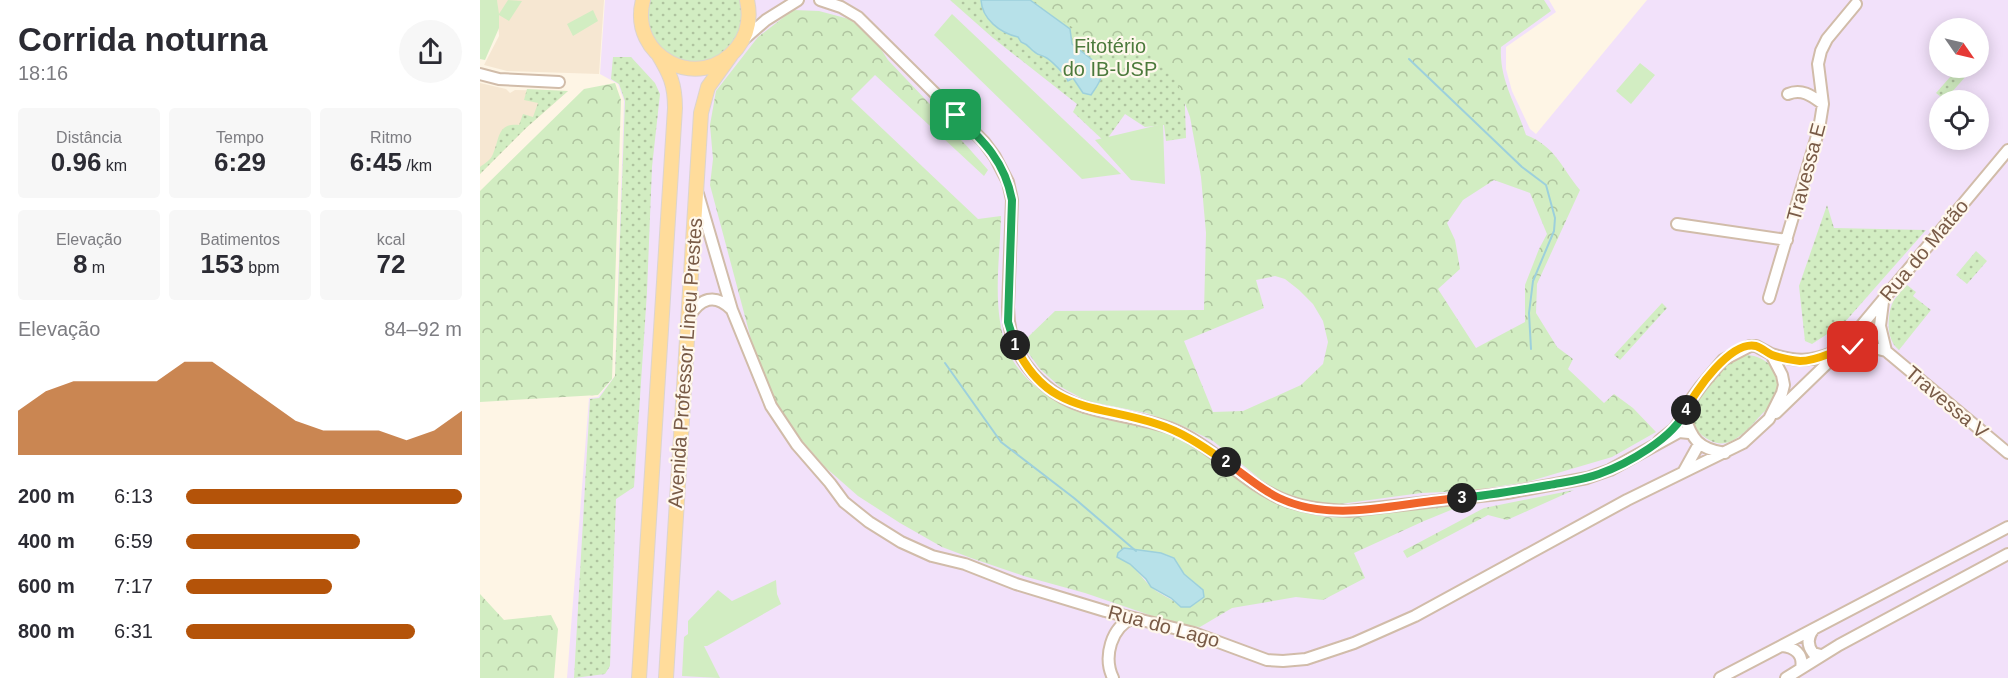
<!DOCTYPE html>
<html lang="pt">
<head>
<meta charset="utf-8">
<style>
	:root { --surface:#fff; --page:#f7f7f7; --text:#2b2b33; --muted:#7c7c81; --accent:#b45309 }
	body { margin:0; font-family:Helvetica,sans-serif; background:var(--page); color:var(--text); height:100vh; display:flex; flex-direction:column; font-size:22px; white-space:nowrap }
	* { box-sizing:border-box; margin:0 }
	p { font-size:20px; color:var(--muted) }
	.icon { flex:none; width:33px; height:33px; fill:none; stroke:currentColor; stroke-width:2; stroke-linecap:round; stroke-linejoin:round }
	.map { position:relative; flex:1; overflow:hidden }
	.drawer { display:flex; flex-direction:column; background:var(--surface); width:480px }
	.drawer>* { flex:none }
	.needle { width:39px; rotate:124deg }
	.fabs { position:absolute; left:1449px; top:18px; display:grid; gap:12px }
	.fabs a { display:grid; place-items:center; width:60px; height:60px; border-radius:50%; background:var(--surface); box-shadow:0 3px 15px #0003; font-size:30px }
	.pin { position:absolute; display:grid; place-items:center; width:51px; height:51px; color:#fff; margin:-26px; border-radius:12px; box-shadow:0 3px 9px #0006 }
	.km { position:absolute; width:30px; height:30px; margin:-15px; border-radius:50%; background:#222; color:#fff; font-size:16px; line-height:30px; text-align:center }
	.round { display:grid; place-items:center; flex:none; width:63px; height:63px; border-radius:32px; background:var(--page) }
	.head { display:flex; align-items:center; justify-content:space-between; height:102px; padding:0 18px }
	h1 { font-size:33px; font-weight:700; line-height:45px }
	.stats { display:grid; grid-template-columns:repeat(3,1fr); gap:9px; height:102px; padding:6px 18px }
	.stats div { display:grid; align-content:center; border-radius:6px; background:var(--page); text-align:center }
	.stats b { font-size:26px; font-weight:700 }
	.stats small { font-size:16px; font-weight:400 }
	.stats p { font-size:16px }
	.chart { height:168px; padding:12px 18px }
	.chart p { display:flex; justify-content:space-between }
	.chart svg { width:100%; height:108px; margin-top:6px; fill:var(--accent); opacity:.7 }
	ul { padding:0 18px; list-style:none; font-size:20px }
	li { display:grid; grid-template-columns:96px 72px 1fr; align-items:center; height:45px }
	li i { height:15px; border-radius:8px; background:var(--accent) }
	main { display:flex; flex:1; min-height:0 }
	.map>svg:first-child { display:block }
	.residential { fill:#f6e7d2 }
	.education { fill:#f2e1fa; fill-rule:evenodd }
	.grass { fill:url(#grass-dots) }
	.forest { fill:url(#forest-crowns); fill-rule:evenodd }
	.park { fill:#d2edc2 }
	.water { fill:#b7e1e9; stroke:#9dd0dc; stroke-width:1.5 }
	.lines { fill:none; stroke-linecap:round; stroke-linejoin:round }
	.stream { stroke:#9dd0dc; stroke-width:2 }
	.minor-casing { stroke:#d1bca9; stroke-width:14 }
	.major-casing { stroke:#dcd4cf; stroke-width:16 }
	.minor { stroke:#fff; stroke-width:10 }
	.major { stroke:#ffdc9b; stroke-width:14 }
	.split-1-casing { stroke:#fff; stroke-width:12 }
	.split-2-casing { stroke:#fff; stroke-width:12 }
	.split-3-casing { stroke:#fff; stroke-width:12 }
	.split-4-casing { stroke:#fff; stroke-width:12 }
	.split-5-casing { stroke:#fff; stroke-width:12 }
	.split-1 { stroke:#22a559; stroke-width:8 }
	.split-2 { stroke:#f5b400; stroke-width:8 }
	.split-3 { stroke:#f0652b; stroke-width:8 }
	.split-4 { stroke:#22a559; stroke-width:8 }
	.split-5 { stroke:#f5b400; stroke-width:8 }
	.labels { text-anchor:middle; stroke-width:4.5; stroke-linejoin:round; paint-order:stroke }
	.park-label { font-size:20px; fill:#4c7a3c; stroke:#fff8ed }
	.street-label { font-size:20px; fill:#795b47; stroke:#fff8ed }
</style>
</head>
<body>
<main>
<section class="drawer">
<div class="head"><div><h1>Corrida noturna</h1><p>18:16</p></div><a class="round"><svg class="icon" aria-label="share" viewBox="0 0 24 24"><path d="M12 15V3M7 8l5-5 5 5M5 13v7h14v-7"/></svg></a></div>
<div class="stats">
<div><p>Distância</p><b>0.96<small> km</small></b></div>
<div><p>Tempo</p><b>6:29</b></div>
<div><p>Ritmo</p><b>6:45<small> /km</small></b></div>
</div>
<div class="stats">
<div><p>Elevação</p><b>8<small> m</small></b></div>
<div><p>Batimentos</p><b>153<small> bpm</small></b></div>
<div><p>kcal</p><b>72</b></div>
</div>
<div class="chart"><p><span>Elevação</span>84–92 m</p>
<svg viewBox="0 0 160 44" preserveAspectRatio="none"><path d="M0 44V26L10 18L20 14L30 14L40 14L50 14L60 6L70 6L80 14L90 22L100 30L110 34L120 34L130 34L140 38L150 34L160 26V44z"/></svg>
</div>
<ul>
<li><b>200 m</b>6:13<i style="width:100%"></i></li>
<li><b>400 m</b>6:59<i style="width:63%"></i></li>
<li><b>600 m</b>7:17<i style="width:53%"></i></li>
<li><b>800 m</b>6:31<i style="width:83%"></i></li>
</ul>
</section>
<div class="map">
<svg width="1528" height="678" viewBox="0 0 1528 678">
	<defs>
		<pattern id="grass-dots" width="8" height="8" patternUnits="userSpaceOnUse" patternTransform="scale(1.5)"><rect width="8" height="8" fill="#d2edc2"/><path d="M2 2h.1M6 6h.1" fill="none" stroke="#afc39f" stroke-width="1.8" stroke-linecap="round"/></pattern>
		<pattern id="forest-crowns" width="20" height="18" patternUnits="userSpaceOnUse" patternTransform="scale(1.5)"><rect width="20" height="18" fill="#d2edc2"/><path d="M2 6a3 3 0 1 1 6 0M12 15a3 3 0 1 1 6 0" fill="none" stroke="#afc39f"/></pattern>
	</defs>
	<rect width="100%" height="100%" fill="#fef5e5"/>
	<path class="residential" d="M17,0H124L119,74L27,71L4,65L19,36Z
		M0,83L26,89L30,93L35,90L88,91L46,128L0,174Z"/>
	<path class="education" d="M125,0H1069L1076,12L1026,47V69L1032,91L1050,129L1056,134L1167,0H1528V678H87L109,398L118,397L135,376L144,101L138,84L120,74ZM1460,28H1498V68H1460ZM1460,100H1498V140H1460Z"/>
	<path class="grass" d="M169,0H263C265,9 263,14 261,23C260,27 260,33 258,37C256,42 249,46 245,50C217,75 171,57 167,19C167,13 168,6 169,0Z
		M470,0H698L703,48L706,138L686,141L684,125L665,127L645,114L625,142L593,112L597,104L513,38Z
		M133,57H151L175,83L180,94L172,167L167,292L154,487L136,499L130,666L125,674L94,678L110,399L119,398L135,376L145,101L139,84L131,79Z
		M1478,68H1493L1465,100L1456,93Z
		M47,89L88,91L46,128L0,174V167C5,163 11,160 13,154C20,138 17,123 39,125L43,114L53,117L58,103L44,100Z
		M1347,205L1354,228L1446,230L1364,323L1332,344L1325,341L1319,286Z
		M1496,251L1507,261L1487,284L1476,275Z
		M1427,285L1436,292L1433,296L1451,310L1419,350C1406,340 1407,318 1412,304C1415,297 1423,290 1427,285Z
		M1182,303L1187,308L1140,360L1134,355Z
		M1268,355C1289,357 1305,376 1296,398C1293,405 1286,410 1281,415C1269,428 1251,451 1231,441C1197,424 1216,397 1235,378C1240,372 1245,365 1251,361C1256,357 1263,356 1268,355Z"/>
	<path class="forest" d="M553,0H1064L1071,11L1021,47C1019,80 1036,104 1046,135C1076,147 1081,167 1100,190L1057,284L1056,313L1077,347L1093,359L1088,369L1124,403L1134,394L1153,408L1176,432L1132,457L1047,482L988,491L941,493L853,505L827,502L800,492L780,479L733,441L701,425L666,413L607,401L579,386L560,369L544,347L549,336L575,311L724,310L726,233L721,177L710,117L696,79L671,54L655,45L630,48L615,43ZM1014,180L1050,193L1067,234L1059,249L1045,285V322L996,348L958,289L980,269L975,240L967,223L983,200ZM795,276L805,279L819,290L833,304L843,321L848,342L843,364L821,385L763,411L733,412L704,341L784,308L776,280Z
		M313,10L339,11L369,19L393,37L408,60L465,120L462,124C467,133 474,133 481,140C490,149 499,160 508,170L504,176L395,75L371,99L498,219L521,216C520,259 511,310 528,351C536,370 554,387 571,398C601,420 642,415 675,428C734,450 784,512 848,517C869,519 890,511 911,509C936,505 962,505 988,503L944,521L874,553L885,578L843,600L816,597L752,608L720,627L696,624L605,593L547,577L491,558L462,547L420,523L378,496L345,467L318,436L295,405L279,370L271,339L230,185L233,159L230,125L236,91L278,37ZM678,553L687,555L698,564L704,574L719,586L722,599L710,607H701C692,598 678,594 670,586C663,579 658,571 650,564Z
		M135,83L141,100L132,379L118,395L0,402V191L104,89Z
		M1094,490L1027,520L1008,515L927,558L923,551L1004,508Z
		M0,594L24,620L71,615L78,629L74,678H0Z"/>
	<path class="park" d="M0,0H17L19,14L28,0L42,1L29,21L19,15V28L5,60L0,59Z
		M113,10L118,21L93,36L87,24Z
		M472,14L641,174L602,179L454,35Z
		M1160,63L1175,75L1151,104L1136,91Z
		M683,124L685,184L651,180L615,140Z
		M296,580L297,594L301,604L227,646H224L240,678L202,676L204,637L208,634V621L238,590L252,601Z"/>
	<path class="water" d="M501,0H550L590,29L592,44C601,52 623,64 621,77C620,83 614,90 611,95L603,93L593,78L588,81C586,75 571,60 565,57C562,55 558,55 556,53C549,49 550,45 541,42L538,37C520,33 502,19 501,0Z
		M644,548L681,553L694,558L704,574L723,590L724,597L710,607H701L691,598L671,587L666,579L650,564L637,557L638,553Z"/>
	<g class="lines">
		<path class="stream" d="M929,59L1042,167L1066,185L1075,218L1074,231L1053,281L1049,313L1051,349
			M465,363L521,442L594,498L656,551"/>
		<defs>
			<path id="minor" d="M340,0L361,7L378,17L504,142L515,157L528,182L532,200L528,307C528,339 542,366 566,386C600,416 650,413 690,428C732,444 761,482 802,499C824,508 845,510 869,511L1027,493L1107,478L1130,470L1199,432L1209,433
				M263,40L286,20L318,0
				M0,74L19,79L79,82
				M1308,94C1322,88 1332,96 1343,104
				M218,194L252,310L291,406L317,445L350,483L364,502L389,522L421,542L452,556L485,564L536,584L625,611L714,633L787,660L803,661L826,659L874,643L935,616L1147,500L1263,443L1289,419L1302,393L1304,385L1302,375L1291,354L1276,346H1270L1243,360L1221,386L1210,401L1204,415L1194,429L1179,441
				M1197,224L1307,240
				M1289,298L1339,129L1343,104L1338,64L1341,51L1347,39L1376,4
				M1403,302L1400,326L1406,351
				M209,317C220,298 235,293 251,309
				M1363,348L1387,346L1406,351L1528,453
				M1291,354C1317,362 1329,362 1355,352
				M1296,413L1361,350L1528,150
				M1204,415C1212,439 1218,449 1245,453
				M1204,471L1219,444
				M1334,629C1327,637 1327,645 1333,653L1341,655
				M1302,646C1314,647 1324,654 1321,668
				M633,678C623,657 631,627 653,618
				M1240,678L1528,527
				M1306,678L1359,645L1528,554"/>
			<path id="major" d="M163,0C148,57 220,94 257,48C268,34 271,18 267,0
				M159,678L195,108C195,84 190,74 178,54
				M186,678L221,113L228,87L251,55"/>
		</defs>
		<use href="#minor" class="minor-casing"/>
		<use href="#major" class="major-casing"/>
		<use href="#minor" class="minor"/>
		<use href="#major" class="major"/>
	</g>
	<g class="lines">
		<defs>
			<path id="split-1" d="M476,115C504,141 525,162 532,200L528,322L535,345"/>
			<path id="split-2" d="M535,345C567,414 616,404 677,424C703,432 724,447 746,462"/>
			<path id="split-3" d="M746,462C764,474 780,489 799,498C856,525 923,501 982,498"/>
			<path id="split-4" d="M982,498C1011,495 1040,490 1069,485C1085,482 1103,480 1119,474C1147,464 1194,438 1206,410"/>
			<path id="split-5" d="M1206,410C1215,391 1251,340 1276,346C1282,348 1286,352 1292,355C1300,358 1311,360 1320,361C1340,361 1354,349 1373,347"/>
		</defs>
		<use href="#split-1" class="split-1-casing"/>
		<use href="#split-2" class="split-2-casing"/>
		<use href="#split-3" class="split-3-casing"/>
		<use href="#split-4" class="split-4-casing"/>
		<use href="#split-5" class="split-5-casing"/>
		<use href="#split-1" class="split-1"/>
		<use href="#split-2" class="split-2"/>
		<use href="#split-3" class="split-3"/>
		<use href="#split-4" class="split-4"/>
		<use href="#split-5" class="split-5"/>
	</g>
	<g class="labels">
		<g class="park-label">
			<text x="630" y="53">Fitotério<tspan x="630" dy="23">do IB-USP</tspan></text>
		</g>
		<g class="street-label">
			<text transform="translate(1326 172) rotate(-75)" y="7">Travessa E</text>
			<text transform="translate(1444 250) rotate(-50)" y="7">Rua do Matão</text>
			<text transform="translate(205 363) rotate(-86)" y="7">Avenida Professor Lineu Prestes</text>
			<text transform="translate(1467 402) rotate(40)" y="7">Travessa V</text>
			<text transform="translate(684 626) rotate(15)" y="7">Rua do Lago</text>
		</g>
	</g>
</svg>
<div class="fabs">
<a><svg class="needle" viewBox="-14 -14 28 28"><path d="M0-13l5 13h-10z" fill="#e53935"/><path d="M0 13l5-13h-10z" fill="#7c7c81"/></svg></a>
<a><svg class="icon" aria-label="locate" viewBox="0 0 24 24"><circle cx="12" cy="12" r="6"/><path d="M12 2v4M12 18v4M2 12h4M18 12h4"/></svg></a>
</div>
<div class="pin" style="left:476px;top:115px;background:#1e9e55"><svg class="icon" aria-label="arrive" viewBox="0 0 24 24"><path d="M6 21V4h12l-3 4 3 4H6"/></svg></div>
<div class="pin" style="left:1373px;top:347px;background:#d93025"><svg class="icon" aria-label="check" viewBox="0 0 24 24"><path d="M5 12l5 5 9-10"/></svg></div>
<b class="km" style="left:535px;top:345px">1</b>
<b class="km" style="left:746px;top:462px">2</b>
<b class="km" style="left:982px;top:498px">3</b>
<b class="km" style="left:1206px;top:410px">4</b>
</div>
</main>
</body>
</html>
